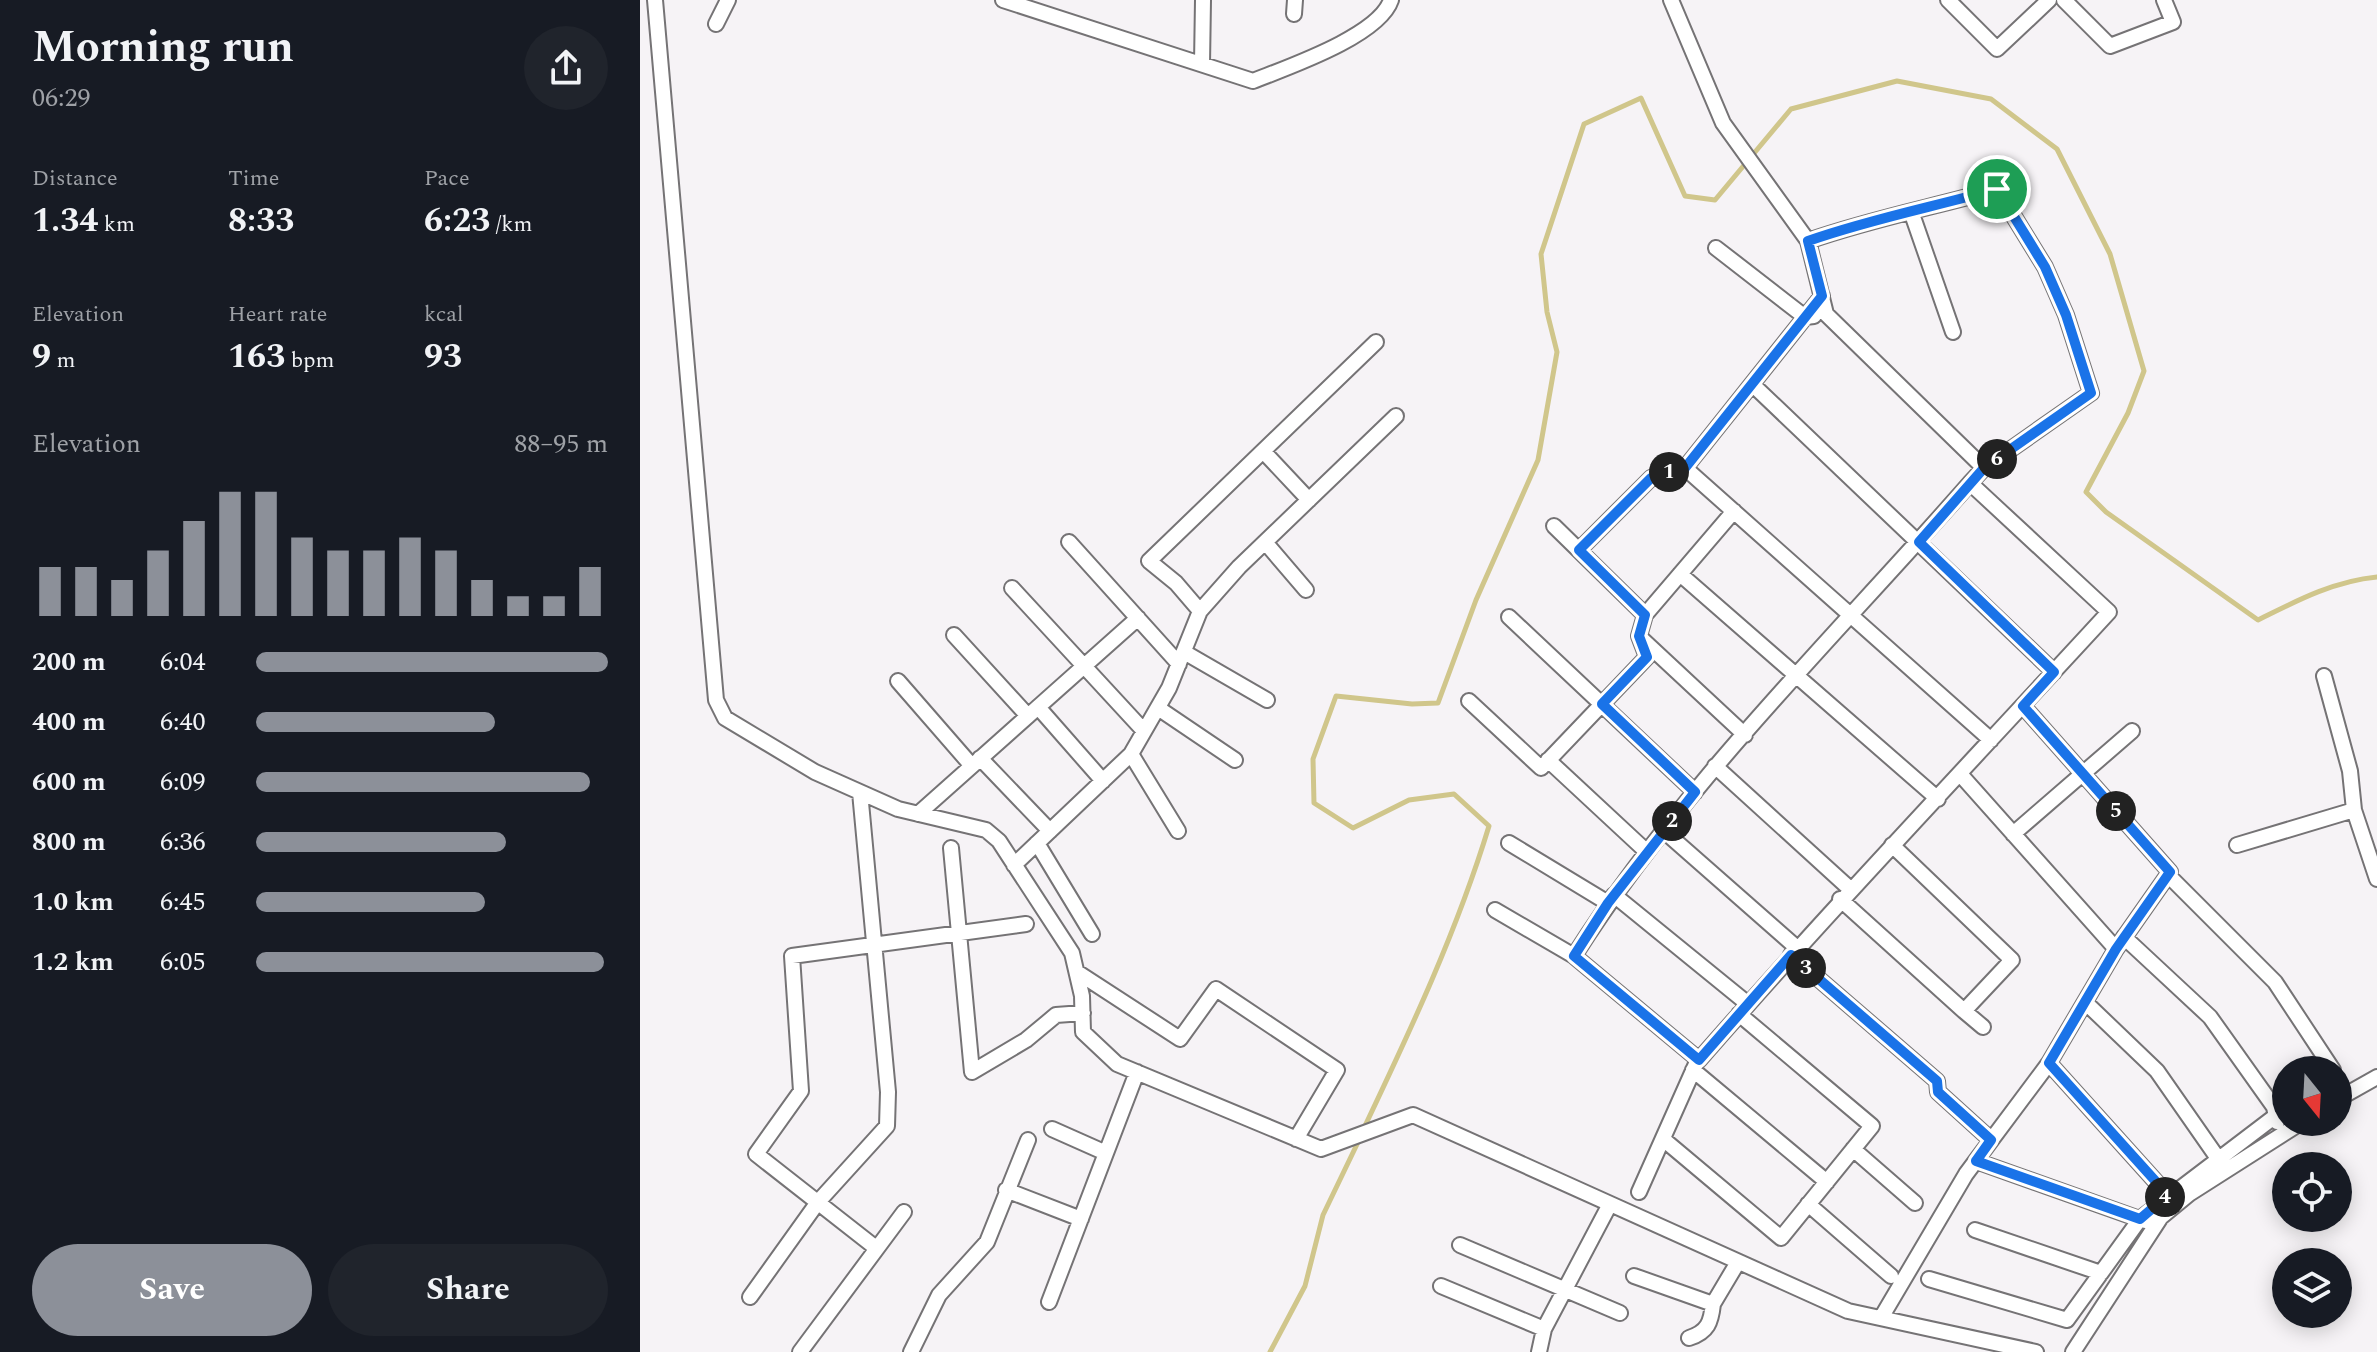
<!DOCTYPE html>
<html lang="en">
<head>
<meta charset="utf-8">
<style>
	:root { --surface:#171b24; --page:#20242c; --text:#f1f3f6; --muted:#9ea1a6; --accent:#8c9099 }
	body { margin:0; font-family:Spectral,serif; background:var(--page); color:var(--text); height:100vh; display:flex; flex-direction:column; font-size:30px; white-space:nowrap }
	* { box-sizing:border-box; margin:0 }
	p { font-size:26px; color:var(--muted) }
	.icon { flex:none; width:44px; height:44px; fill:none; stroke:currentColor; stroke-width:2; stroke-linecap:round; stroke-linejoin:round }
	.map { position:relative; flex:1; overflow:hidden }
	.side { display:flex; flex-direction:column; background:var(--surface); width:640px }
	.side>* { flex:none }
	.needle { width:52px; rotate:162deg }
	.buttons { position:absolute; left:1632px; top:1056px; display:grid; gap:16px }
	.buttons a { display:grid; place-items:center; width:80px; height:80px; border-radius:50%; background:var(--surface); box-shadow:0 4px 20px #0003; font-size:40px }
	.pin { position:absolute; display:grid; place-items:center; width:68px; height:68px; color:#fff; margin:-34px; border:4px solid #fff; border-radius:50%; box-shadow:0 2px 8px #0007 }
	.km { position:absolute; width:40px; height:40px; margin:-20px; border-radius:50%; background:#222; color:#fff; font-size:22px; line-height:40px; text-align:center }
	.round { display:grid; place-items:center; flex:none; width:84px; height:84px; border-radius:42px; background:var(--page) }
	.head { display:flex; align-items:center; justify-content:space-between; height:136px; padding:0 32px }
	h1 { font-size:44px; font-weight:700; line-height:60px }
	.stats { display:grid; grid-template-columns:repeat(3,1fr); gap:12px; height:136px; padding:8px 32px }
	.stats div { display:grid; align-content:center }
	.stats b { font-size:34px; font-weight:700 }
	.stats small { font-size:22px; font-weight:400 }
	.stats p { font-size:22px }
	.chart { height:224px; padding:16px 32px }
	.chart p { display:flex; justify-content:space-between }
	.chart svg { width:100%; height:144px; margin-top:8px; stroke:var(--accent); stroke-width:6 }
	.cta { display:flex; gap:16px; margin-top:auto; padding:16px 32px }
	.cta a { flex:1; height:92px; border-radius:48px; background:var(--accent); color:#fff; font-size:32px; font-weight:700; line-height:92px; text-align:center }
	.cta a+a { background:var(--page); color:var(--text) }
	ul { padding:0 32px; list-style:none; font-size:26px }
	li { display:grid; grid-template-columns:128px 96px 1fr; align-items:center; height:60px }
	li i { height:20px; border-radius:10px; background:var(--accent) }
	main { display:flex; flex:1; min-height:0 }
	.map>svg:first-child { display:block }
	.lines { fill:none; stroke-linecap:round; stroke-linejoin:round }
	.stream { stroke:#d0c68b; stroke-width:5 }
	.minor-casing { stroke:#757375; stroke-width:18 }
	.minor { stroke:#fff; stroke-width:14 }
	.route-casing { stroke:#fff; stroke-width:16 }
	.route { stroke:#1a73e8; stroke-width:10 }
</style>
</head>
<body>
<main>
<section class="side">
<div class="head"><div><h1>Morning run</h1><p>06:29</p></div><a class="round"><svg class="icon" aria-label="share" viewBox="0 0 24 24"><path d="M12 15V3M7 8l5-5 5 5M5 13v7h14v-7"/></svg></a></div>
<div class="stats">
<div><p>Distance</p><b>1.34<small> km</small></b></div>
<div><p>Time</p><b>8:33</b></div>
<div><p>Pace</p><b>6:23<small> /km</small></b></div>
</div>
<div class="stats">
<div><p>Elevation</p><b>9<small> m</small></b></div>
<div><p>Heart rate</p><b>163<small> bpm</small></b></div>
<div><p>kcal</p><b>93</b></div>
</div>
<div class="chart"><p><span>Elevation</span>88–95 m</p>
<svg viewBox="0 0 160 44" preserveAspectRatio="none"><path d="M5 44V29M15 44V29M25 44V33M35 44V24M45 44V15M55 44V6M65 44V6M75 44V20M85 44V24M95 44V24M105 44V20M115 44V24M125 44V33M135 44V38M145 44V38M155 44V29"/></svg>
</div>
<ul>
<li><b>200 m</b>6:04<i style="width:100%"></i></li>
<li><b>400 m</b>6:40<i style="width:68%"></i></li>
<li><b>600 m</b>6:09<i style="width:95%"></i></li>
<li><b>800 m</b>6:36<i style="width:71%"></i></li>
<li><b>1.0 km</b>6:45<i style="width:65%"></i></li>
<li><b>1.2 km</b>6:05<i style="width:99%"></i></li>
</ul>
<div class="cta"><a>Save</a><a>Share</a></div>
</section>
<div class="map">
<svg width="1737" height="1352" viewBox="0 0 1737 1352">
	<rect width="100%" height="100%" fill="#f6f3f6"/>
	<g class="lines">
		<path class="stream" d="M724,1128C771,1029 817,931 849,826L814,794L769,800L713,828L674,803L673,759L696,696L772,704L798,703L836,600L898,460L917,352L907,312L901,254L944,124L1001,98L1045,196L1075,200L1151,109L1257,81L1351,99L1417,149L1470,254L1504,371L1488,413L1446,492L1466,512L1618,620C1656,601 1694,581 1737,577
			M630,1352L665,1286L683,1215L720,1138"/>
		<defs>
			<path id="minor" d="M15,0L76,700L85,718L175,772L258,809L346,830L359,841L432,953L442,996L443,1032L477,1064L681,1149L773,1115L1208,1311L1396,1352
				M363,0L613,81C648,67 739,36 751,0
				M1031,0L1083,123L1168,241L1186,314L1344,468L1330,483C1195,637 1044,783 934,956L1059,1060C1192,908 1332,761 1469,612L1330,483
				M1308,0L1357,49L1409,0
				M1424,0L1470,46L1533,22L1524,0
				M654,14L655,0
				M76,24L88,0
				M562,64L563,0
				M1272,214L1313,332
				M1168,241C1230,219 1294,207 1357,189L1405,267L1426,315L1451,393L1344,468
				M1076,248L1165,317L1174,316
				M1182,296L1045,468L1351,740
				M1112,384L1414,672
				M623,451L669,500
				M914,526L1005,615
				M429,542L539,664
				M625,542L666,590
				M939,550L1011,478L1045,468
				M1040,574L1298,799
				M372,588L504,731
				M560,611L536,583L509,561L736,342
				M869,617L1055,792
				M314,635L388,716
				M1003,640L1105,735
				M544,652L627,700
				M1684,676L1710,771L1714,810L1737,879
				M258,681L332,766
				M829,701L901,768L1007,657L999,636L1005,615L1094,511
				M1383,706L1530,872L1476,949
				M398,707L463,781
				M518,708L595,760
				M491,754L538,831
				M340,758L410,831
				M908,760L1007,852
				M1075,766L1209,888
				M1320,774L1476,949L1409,1063L1536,1204
				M278,814L498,618
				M1024,831L1157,948
				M1373,834L1492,731
				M397,843L452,934
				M869,843L968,903
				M1597,845L1714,810
				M311,848L332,1072L386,1040L416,1015L443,1013
				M374,865L491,754L529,688L560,611L599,567L756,416
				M1528,875L1635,982L1693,1070
				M974,895L1108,1004
				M1200,899L1324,1011L1372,960L1252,845
				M855,910L934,956
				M1484,937L1570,1017L1634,1107L1637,1122
				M1151,955L1297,1081L1298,1092L1351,1140
				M437,972L540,1039L576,989L697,1070L656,1139
				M1445,1002L1517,1071L1577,1157
				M1324,1011L1343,1027
				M1053,1070L1187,1182
				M1698,1099L1737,1077
				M412,1129L466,1153
				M1023,1139L1141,1238L1232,1126L1099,1014
				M1213,1149L1275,1203
				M1336,1161L1505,1221
				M366,1190L441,1219
				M999,1192L1056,1064
				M1168,1204L1251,1276
				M1335,1230L1461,1273
				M820,1245L980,1313
				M236,1248L116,1154L161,1091L152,956L386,924
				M994,1276L1073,1304L1098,1262
				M1289,1279L1427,1320L1500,1219L1646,1108
				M801,1286L904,1329
				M110,1297L178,1202L247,1126L248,1092L220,792
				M409,1302L497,1072
				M1241,1318L1326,1174L1409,1063
				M1049,1338C1068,1332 1071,1322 1073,1304
				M160,1352L264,1212
				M271,1352L299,1295L347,1242L388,1140
				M899,1352L904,1329L970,1204
				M1433,1352L1521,1217L1549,1194L1662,1122"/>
		</defs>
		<use href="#minor" class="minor-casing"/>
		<use href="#minor" class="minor"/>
	</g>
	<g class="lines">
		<defs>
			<path id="route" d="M1357,189L1405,267L1426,315L1451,393L1344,468L1279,542L1414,672L1383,706L1530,872L1476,949L1409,1063L1528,1195L1500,1219L1336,1161L1351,1140L1298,1092L1297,1081L1151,955L1059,1060L934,956L968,903L1055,792L962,704L1007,657L999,636L1005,615L939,550L1011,478L1045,468L1182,296L1168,241C1230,219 1293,207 1357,189Z"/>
		</defs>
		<use href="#route" class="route-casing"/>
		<use href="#route" class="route"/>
	</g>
</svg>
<div class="buttons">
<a><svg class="needle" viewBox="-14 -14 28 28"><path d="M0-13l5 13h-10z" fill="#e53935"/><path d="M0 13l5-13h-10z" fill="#9ea1a6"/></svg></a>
<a><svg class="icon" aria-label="locate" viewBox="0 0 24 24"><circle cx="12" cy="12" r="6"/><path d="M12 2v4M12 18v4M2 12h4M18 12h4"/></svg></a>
<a><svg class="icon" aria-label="layers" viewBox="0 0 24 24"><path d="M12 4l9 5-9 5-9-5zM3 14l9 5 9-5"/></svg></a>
</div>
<div class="pin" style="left:1357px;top:189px;background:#1e9e55"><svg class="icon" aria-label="arrive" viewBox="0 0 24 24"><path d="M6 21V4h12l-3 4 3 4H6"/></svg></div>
<b class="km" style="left:1029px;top:472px">1</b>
<b class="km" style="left:1032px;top:821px">2</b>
<b class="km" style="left:1166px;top:968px">3</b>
<b class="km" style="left:1525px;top:1197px">4</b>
<b class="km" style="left:1476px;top:811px">5</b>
<b class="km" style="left:1357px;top:459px">6</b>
</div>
</main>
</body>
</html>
